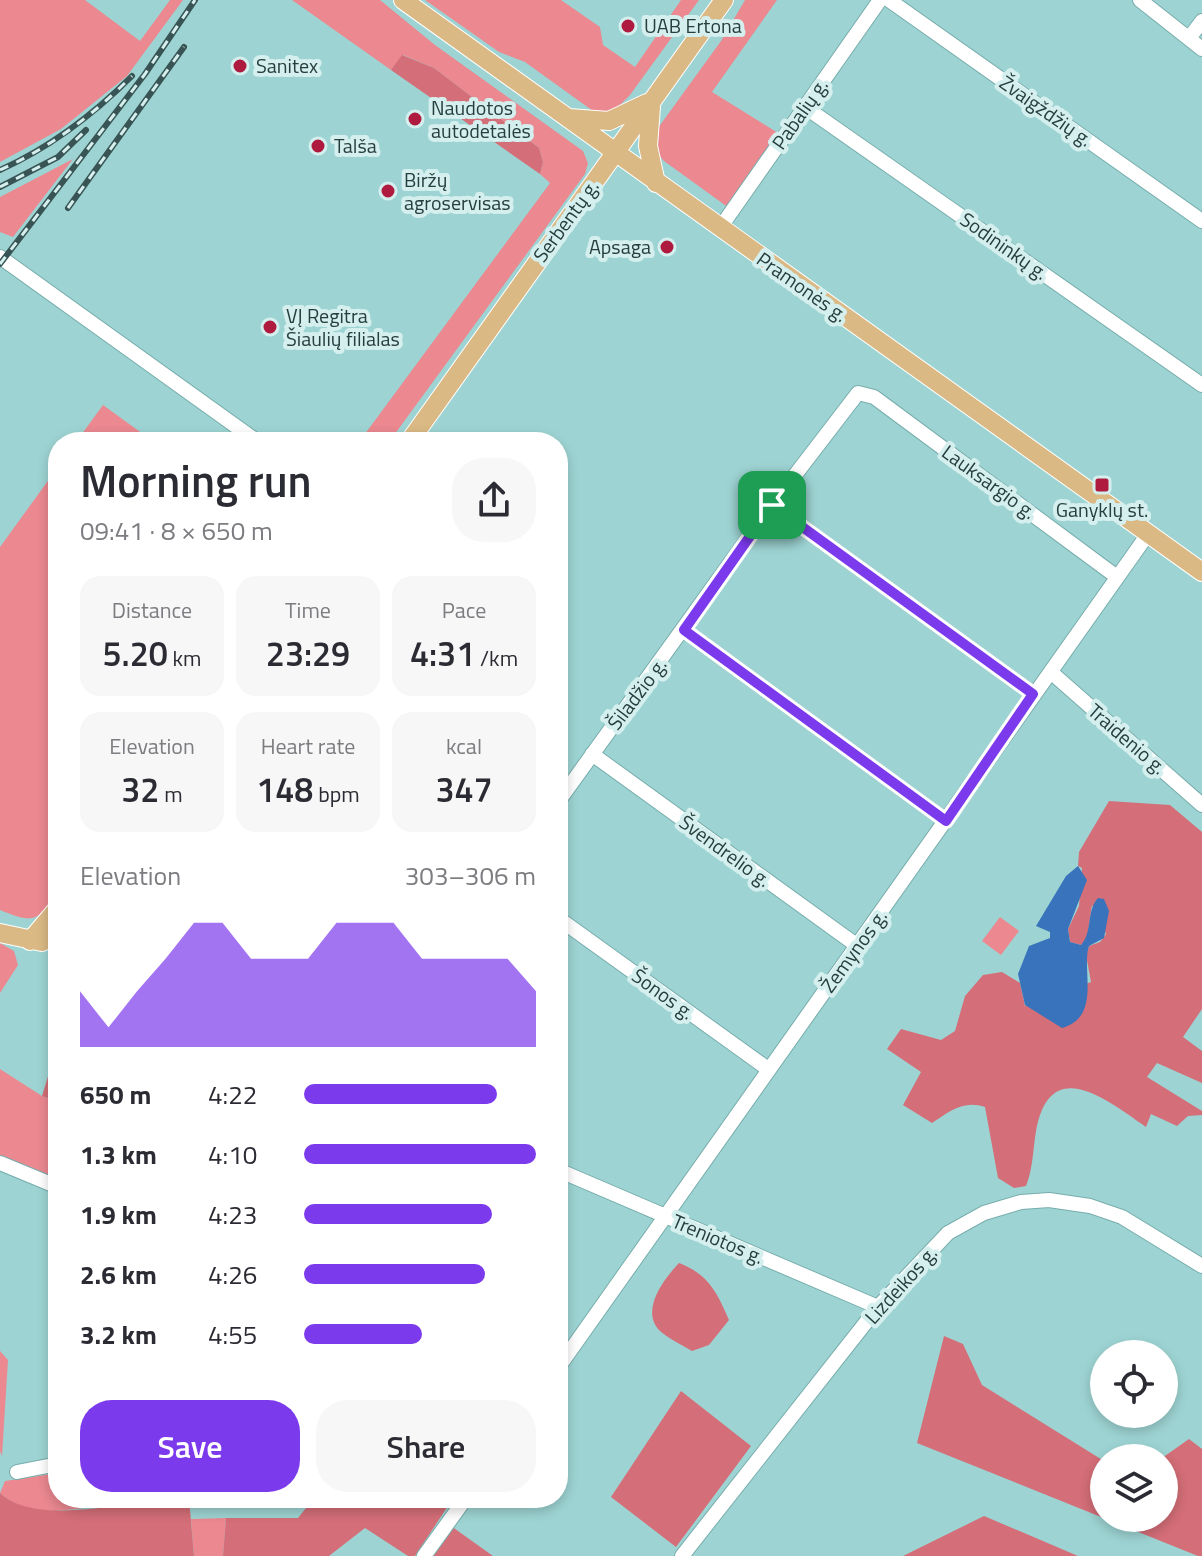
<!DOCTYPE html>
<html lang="en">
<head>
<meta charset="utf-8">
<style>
	:root { --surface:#fff; --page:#f7f7f7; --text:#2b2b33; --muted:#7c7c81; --accent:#7c3aed }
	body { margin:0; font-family:"Titillium Web",sans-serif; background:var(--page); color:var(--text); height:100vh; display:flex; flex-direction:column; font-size:30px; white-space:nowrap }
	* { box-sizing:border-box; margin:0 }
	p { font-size:26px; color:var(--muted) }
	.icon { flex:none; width:44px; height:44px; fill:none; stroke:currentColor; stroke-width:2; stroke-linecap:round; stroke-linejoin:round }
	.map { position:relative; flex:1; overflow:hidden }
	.panel { position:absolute; left:48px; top:432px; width:520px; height:1076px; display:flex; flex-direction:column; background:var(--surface); border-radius:32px; box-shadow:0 4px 12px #0003 }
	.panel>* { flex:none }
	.fabs { position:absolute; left:1090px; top:1340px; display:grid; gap:16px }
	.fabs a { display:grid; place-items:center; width:88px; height:88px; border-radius:50%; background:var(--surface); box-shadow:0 4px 12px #0003; font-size:40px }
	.pin { position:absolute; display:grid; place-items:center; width:68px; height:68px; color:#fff; margin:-34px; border-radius:16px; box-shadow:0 4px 12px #0006 }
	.round { display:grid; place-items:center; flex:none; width:84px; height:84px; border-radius:32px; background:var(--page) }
	.overview { display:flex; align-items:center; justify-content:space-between; height:136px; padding:0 32px }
	h1 { font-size:44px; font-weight:600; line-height:60px }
	.metrics { display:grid; grid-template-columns:repeat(3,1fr); gap:12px; height:136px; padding:8px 32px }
	.metrics div { display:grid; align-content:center; border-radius:20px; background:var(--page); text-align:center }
	.metrics b { font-size:34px; font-weight:600 }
	.metrics small { font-size:22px; font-weight:400 }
	.metrics p { font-size:22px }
	.chart { height:224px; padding:16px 32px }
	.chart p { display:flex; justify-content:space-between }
	.chart svg { width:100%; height:144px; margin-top:8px; fill:var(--accent); opacity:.7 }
	.action { display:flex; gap:16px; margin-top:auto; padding:16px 32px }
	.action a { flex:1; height:92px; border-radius:32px; background:var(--accent); color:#fff; font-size:32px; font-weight:600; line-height:92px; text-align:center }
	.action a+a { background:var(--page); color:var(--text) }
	ul { padding:0 32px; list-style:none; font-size:26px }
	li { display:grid; grid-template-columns:128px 96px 1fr; align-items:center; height:60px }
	li i { height:20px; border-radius:10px; background:var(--accent) }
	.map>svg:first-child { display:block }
	.green { fill:#eb8890 }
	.forest { fill:#d46e78 }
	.water { fill:#3973bb }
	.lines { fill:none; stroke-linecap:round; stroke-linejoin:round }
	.minor-casing { stroke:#77adac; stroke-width:16 }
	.major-casing { stroke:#fff; stroke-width:20 }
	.minor { stroke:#fff; stroke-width:14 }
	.major { stroke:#dab984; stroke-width:18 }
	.rail-casing { stroke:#395454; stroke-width:6 }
	.rail { stroke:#d4efee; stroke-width:3; stroke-dasharray:9; stroke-linecap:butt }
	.route-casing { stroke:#fff; stroke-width:16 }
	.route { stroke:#7c3aed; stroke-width:10 }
	.poi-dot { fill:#af1b3e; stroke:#d4efee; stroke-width:3 }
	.labels { text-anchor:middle; stroke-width:8; stroke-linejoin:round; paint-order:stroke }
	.poi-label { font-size:20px; fill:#273e3e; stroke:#d4efee; text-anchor:start }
	.street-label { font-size:20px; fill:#273e3e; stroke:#d4efee }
</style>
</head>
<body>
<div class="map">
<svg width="1202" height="1556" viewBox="0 0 1202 1556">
	<rect width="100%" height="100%" fill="#9dd4d3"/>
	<path class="green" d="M0,0H85L140,41L170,0H183L127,76L61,129L0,162Z
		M292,0H380L435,45L583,151L588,163L585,174L389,442H359L550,183L540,174L543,162L539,148L434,68L403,55L391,70Z
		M425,0H561L600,27L603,45L635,67L681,0H699L630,95L612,113L593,111L525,62L499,52Z
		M745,0H777L712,92L778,133L729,208L664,161C655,152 654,141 658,128L721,41Z
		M73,159L13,237L0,232V197Z
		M103,405L154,442H76Z
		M58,467V893C37,922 34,924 0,910V547Z
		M1000,917L1019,931L1001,955L982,941Z
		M0,943L14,951L18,965L0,993Z
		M0,1069L42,1096L58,1101V1181L0,1157Z
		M0,1351L8,1360L2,1456L0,1451Z
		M58,1473V1498H113L114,1504C77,1508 29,1521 0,1493L5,1481Z
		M226,1518L223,1556H194L191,1519Z"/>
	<path class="forest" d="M402,55L434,68L539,148L543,162L540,174L391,70Z
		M1109,801L1170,805L1202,832V1009L1183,1037L1202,1051V1083L1157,1063L1147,1077L1202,1111V1115L1188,1116L1177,1126L1151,1114L1146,1127C1106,1099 1050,1054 1036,1131C1033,1149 1033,1169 1026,1186L1014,1188L998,1178L985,1107C964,1100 950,1111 932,1123L903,1105L921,1072L887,1049L901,1029L941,1040L955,1031L965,996L983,975L1002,972L1020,983L1025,1006L1091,982L1086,955L1089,946L1100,942L1106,934L1092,905L1087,939L1081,945L1070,942L1068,929L1079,906L1082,868L1078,866L1079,852Z
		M53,1060L58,1061V1101L42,1096Z
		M679,1263C708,1274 717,1292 729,1320L709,1345L692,1351C682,1345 667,1338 659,1330C640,1309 665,1278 679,1263Z
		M944,1336L963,1344L982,1385L1104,1461V1518H1164L1162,1458L1189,1439L1202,1449V1556H1198L917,1443Z
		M681,1391L751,1446L676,1547L611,1497Z
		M0,1493C37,1529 138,1498 189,1498L194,1556H0Z
		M314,1498H437L448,1506L415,1556H408L365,1528L329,1556H223L226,1518H298Z
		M984,1516L1078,1556H903Z
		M451,1526L493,1556H431Z"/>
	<path class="water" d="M1078,866L1087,880L1068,929L1070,942L1081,945C1093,932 1086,911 1098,898L1104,899L1109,911L1104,938L1089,946C1081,968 1102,1017 1062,1028L1025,1005L1018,974L1029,946L1050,938V932L1036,926L1066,876Z"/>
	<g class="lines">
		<defs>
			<path id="minor" d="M889,0L1202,221
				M1140,0L1202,49
				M1190,37L1202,21
				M805,107L1202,385
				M720,228L880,0
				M0,257L258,442
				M772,505L1033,694
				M684,630L946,821
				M1052,673L1202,805
				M592,754L859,947
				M558,802L772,505L858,393L874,397L1117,577
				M558,918L768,1069
				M0,1163L58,1187
				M558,1170L878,1307
				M558,1368L1148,534
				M17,1472L58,1464
				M424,1556L466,1498
				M682,1556L878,1307L948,1233L984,1213L1021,1202L1049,1200L1090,1206L1122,1217L1202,1266"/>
			<path id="major" d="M403,0L1202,572
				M651,107L648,146L656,183
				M569,118L609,121L647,103
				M409,442L724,0
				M0,933L42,942L58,930
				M30,941L58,908"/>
		</defs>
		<use href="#minor" class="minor-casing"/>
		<use href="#major" class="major-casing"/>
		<use href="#minor" class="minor"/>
		<use href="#major" class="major"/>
		<defs>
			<path id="rail" d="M0,170C51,147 92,116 132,76
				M0,187L58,157L86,130
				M68,208L184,47
				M0,264L145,74L195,0"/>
		</defs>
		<use href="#rail" class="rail-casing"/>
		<use href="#rail" class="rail"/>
	</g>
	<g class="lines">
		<defs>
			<path id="route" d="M772,505L1033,694L946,821L684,630Z"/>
		</defs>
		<use href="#route" class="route-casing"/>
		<use href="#route" class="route"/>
	</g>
	<g class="poi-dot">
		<circle cx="628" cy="26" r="8"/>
		<circle cx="240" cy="66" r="8"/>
		<circle cx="415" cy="119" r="8"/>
		<circle cx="318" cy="146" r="8"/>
		<circle cx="388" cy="191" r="8"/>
		<circle cx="667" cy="247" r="8"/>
		<circle cx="270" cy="327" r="8"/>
		<rect x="1094" y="477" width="16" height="16" rx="4"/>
	</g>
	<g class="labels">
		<g class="poi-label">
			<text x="644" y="33">UAB Ertona</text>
			<text x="256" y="73">Sanitex</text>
			<text x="431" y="115">Naudotos<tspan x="431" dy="23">autodetalės</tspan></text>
			<text x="334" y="153">Talša</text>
			<text x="404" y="187">Biržų<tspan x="404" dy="23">agroservisas</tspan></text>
			<text x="651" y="254" text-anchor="end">Apsaga</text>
			<text x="286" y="323">VĮ Regitra<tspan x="286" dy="23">Šiaulių filialas</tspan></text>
			<text x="1102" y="517" text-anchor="middle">Ganyklų st.</text>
		</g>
		<g class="street-label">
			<text transform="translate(1046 111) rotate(35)" y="7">Žvaigždžių g.</text>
			<text transform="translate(800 114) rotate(-55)" y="7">Pabalių g.</text>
			<text transform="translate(566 221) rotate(-54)" y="7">Serbentų g.</text>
			<text transform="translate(1004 246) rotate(35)" y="7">Sodininkų g.</text>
			<text transform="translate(802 287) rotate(35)" y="7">Pramonės g.</text>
			<text transform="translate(989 482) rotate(36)" y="7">Lauksargio g.</text>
			<text transform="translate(637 694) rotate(-53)" y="7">Šiladžio g.</text>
			<text transform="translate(1127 739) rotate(41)" y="7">Traidenio g.</text>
			<text transform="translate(725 851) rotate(36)" y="7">Švendrelio g.</text>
			<text transform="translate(854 951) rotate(-54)" y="7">Žemynos g.</text>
			<text transform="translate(663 994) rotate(36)" y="7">Šonos g.</text>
			<text transform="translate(718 1239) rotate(23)" y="7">Treniotos g.</text>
			<text transform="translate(901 1285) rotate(-48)" y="7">Lizdeikos g.</text>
		</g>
	</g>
</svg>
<div class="fabs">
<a><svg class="icon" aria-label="locate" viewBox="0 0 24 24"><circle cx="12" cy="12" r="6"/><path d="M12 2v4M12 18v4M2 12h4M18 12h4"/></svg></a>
<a><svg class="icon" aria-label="layers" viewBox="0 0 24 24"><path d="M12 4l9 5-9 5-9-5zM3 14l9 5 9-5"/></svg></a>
</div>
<div class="pin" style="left:772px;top:505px;background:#1e9e55"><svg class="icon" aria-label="arrive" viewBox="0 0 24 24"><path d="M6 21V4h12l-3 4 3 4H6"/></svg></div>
<section class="panel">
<div class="overview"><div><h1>Morning run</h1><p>09:41 · 8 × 650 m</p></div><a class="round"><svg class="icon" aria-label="share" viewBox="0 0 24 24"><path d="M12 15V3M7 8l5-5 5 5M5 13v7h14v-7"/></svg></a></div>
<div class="metrics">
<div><p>Distance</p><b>5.20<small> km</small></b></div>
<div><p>Time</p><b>23:29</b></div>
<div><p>Pace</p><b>4:31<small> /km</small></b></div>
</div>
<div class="metrics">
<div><p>Elevation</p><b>32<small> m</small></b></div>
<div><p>Heart rate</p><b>148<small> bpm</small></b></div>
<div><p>kcal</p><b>347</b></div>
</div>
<div class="chart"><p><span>Elevation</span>303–306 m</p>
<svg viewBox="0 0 160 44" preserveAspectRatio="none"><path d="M0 44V27L10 38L20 27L30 17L40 6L50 6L60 17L70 17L80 17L90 6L100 6L110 6L120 17L130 17L140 17L150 17L160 27V44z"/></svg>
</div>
<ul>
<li><b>650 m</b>4:22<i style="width:83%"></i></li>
<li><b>1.3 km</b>4:10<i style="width:100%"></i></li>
<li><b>1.9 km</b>4:23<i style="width:81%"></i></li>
<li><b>2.6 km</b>4:26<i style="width:78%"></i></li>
<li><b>3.2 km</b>4:55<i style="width:51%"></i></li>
</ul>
<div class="action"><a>Save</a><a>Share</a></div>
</section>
</div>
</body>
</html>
